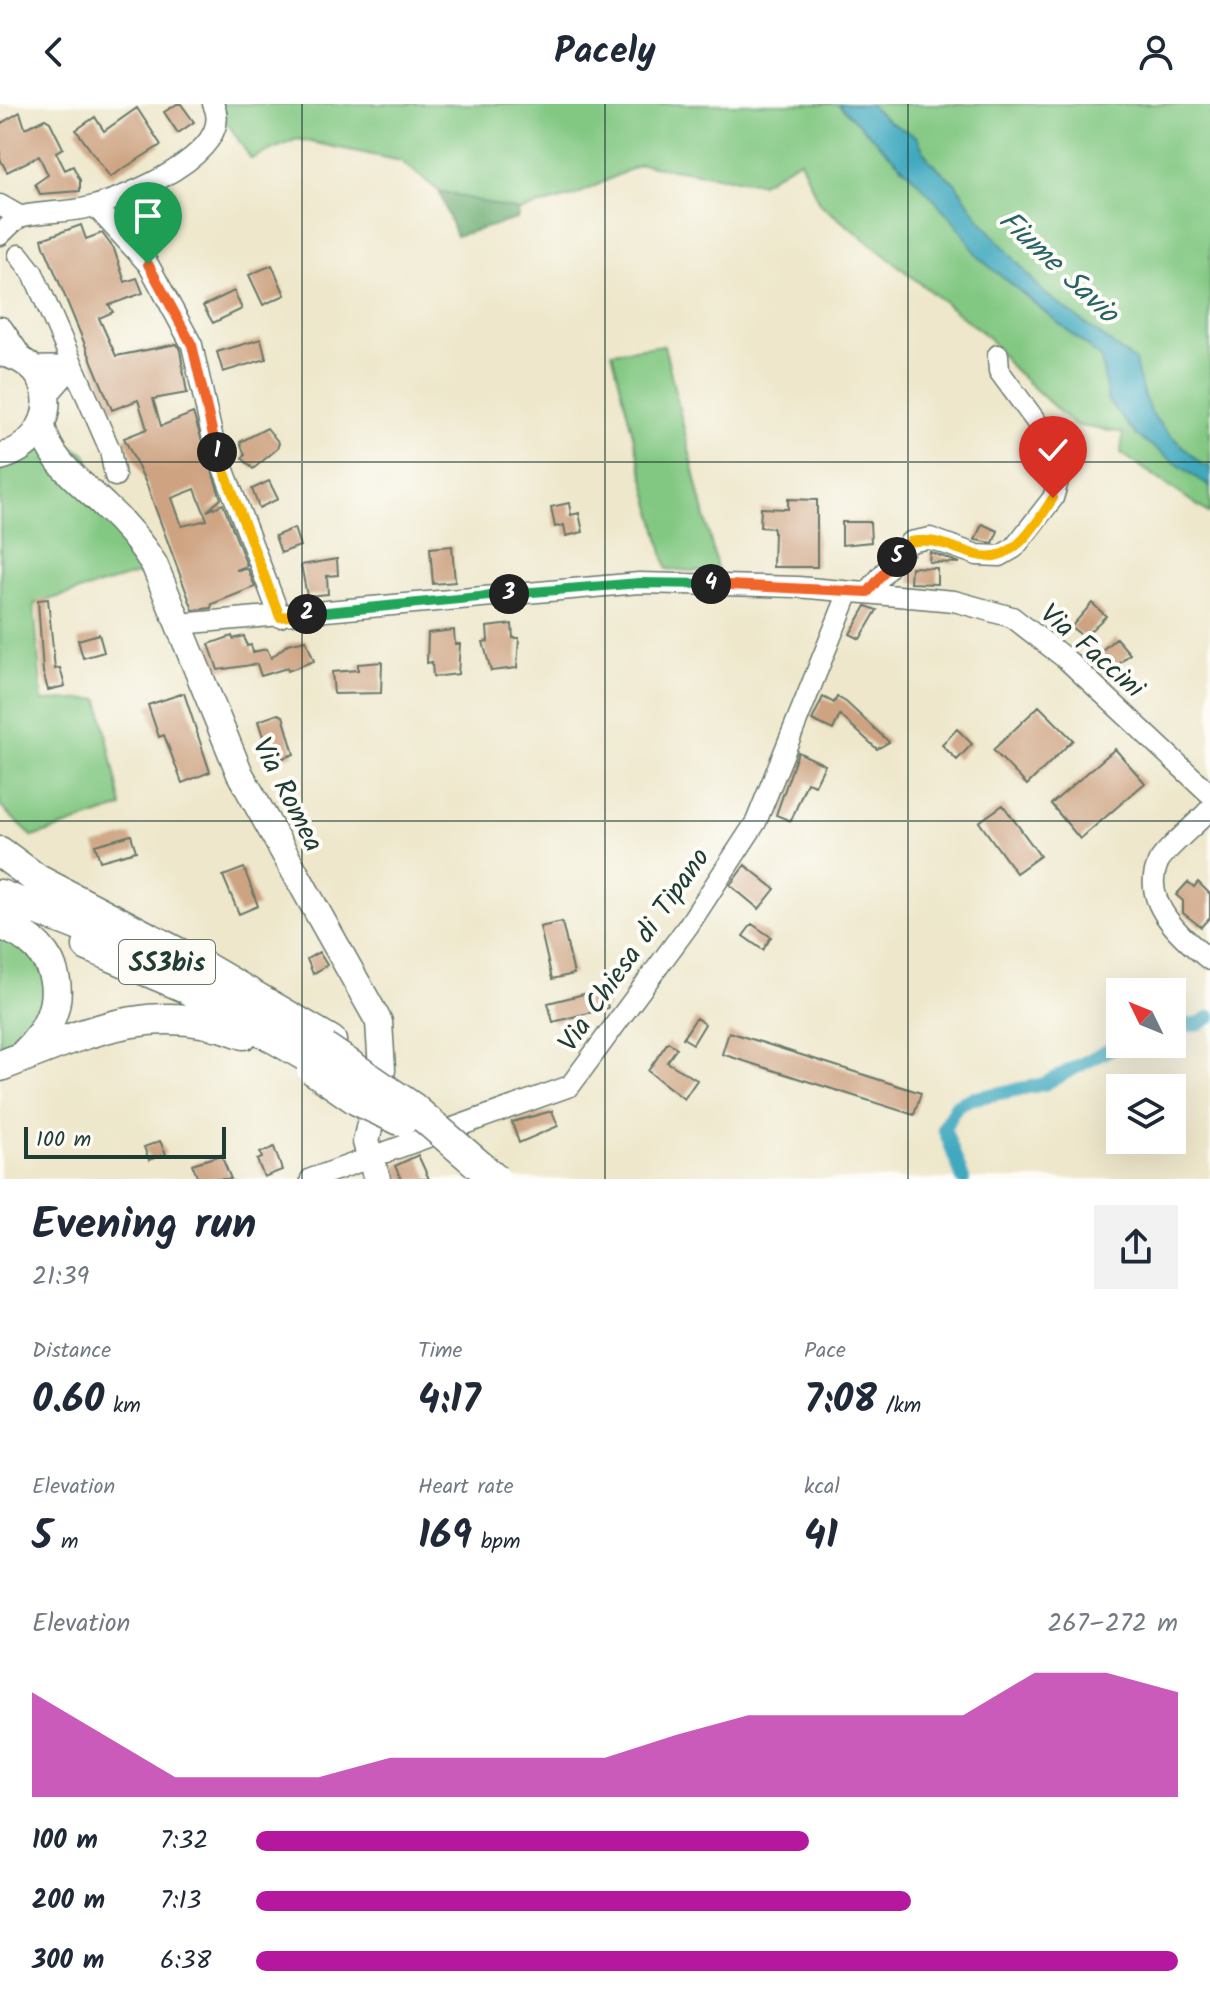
<!DOCTYPE html>
<html lang="en">
<head>
<meta charset="utf-8">
<style>
	:root { --surface:#fff; --page:#f2f2f3; --text:#1f2937; --muted:#747a83; --accent:#b5179e }
	body { margin:0; font-family:Kalam,sans-serif; background:var(--page); color:var(--text); height:100vh; display:flex; flex-direction:column; font-size:30px; white-space:nowrap }
	* { box-sizing:border-box; margin:0 }
	p { font-size:26px; color:var(--muted) }
	.icon { flex:none; width:44px; height:44px; fill:none; stroke:currentColor; stroke-width:2; stroke-linecap:round; stroke-linejoin:round }
	.map { position:relative; height:1075px; overflow:hidden }
	.panel { display:flex; flex-direction:column; background:var(--surface); flex:1 }
	.panel>* { flex:none }
	.needle { width:52px; rotate:313deg }
	.tools { position:absolute; left:1106px; top:874px; display:grid; gap:16px }
	.tools a { display:grid; place-items:center; width:80px; height:80px; border-radius:0px; background:var(--surface); box-shadow:0 8px 32px #0002; font-size:40px }
	.scale { position:absolute; left:24px; bottom:20px; width:202px; box-sizing:border-box; padding-left:8px; border:4px solid #1f3d34; border-top:0; font-size:22px; line-height:28px; white-space:nowrap; color:#1f3d34; -webkit-text-stroke:6px #fdfcf7; paint-order:stroke }
	.pin { position:absolute; display:grid; place-items:center; width:68px; height:68px; color:#fff; margin:-82px -34px; border-radius:50% 50% 50% 0; rotate:-45deg; box-shadow:0 0 8px #0007 }
	.pin .icon { rotate:45deg }
	.km { position:absolute; width:40px; height:40px; margin:-20px; border-radius:50%; background:#222; color:#fff; font-size:22px; line-height:40px; text-align:center }
	.round { display:grid; place-items:center; flex:none; width:84px; height:84px; border-radius:0px; background:var(--page) }
	.overview { display:flex; align-items:center; justify-content:space-between; height:136px; padding:0 32px }
	h1 { font-size:44px; font-weight:700; line-height:60px }
	.stats { display:grid; grid-template-columns:repeat(3,1fr); gap:12px; height:136px; padding:8px 32px }
	.stats div { display:grid; align-content:center }
	.stats b { font-size:40px; font-weight:700 }
	.stats small { font-size:22px; font-weight:400 }
	.stats p { font-size:22px }
	.chart { height:224px; padding:16px 32px }
	.chart p { display:flex; justify-content:space-between }
	.chart svg { width:100%; height:144px; margin-top:8px; fill:var(--accent); opacity:.7 }
	ul { padding:0 32px; list-style:none; font-size:26px }
	li { display:grid; grid-template-columns:128px 96px 1fr; align-items:center; height:60px }
	li i { height:20px; border-radius:10px; background:var(--accent) }
	header { display:flex; justify-content:space-between; align-items:center; height:104px; padding:0 32px; background:var(--surface); font-size:36px; font-weight:700 }
	.map>svg:first-child { display:block }
	.green { fill:#82c882; stroke:#50825b; stroke-width:2 }
	.forest { fill:#69ac70; stroke:#447452; stroke-width:2 }
	.water { fill:#3fa9bf; stroke:#2f737a; stroke-width:2 }
	.lines { fill:none; stroke-linecap:round; stroke-linejoin:round }
	.canal { stroke:#3fa9bf; stroke-width:14 }
	.building { fill:#cea381; fill-rule:evenodd }
	.minor-casing { stroke:#677869; stroke-width:23 }
	.major-casing { stroke:#677869; stroke-width:29 }
	.highway-casing { stroke:#677869; stroke-width:33 }
	.minor { stroke:#fff; stroke-width:20 }
	.major { stroke:#fff; stroke-width:26 }
	.highway { stroke:#fff; stroke-width:30 }
	.highway-bridge-casing { stroke:#677869; stroke-width:33; stroke-linecap:butt }
	.highway-bridge { stroke:#fff; stroke-width:30 }
	.split-1-casing { stroke:#fff; stroke-width:16 }
	.split-2-casing { stroke:#fff; stroke-width:16 }
	.split-3-casing { stroke:#fff; stroke-width:16 }
	.split-4-casing { stroke:#fff; stroke-width:16 }
	.split-5-casing { stroke:#fff; stroke-width:16 }
	.split-6-casing { stroke:#fff; stroke-width:16 }
	.split-1 { stroke:#f0652b; stroke-width:10 }
	.split-2 { stroke:#f5b400; stroke-width:10 }
	.split-3 { stroke:#22a559; stroke-width:10 }
	.split-4 { stroke:#22a559; stroke-width:10 }
	.split-5 { stroke:#f0652b; stroke-width:10 }
	.split-6 { stroke:#f5b400; stroke-width:10 }
	.grid { fill:none; stroke:#1f3d34; stroke-width:2; stroke-opacity:0.55 }
	.labels { text-anchor:middle; stroke-width:8; stroke-linejoin:round; paint-order:stroke }
	.shield { fill:#fdfcf7; stroke:#62766e; stroke-width:2 }
	.shield-label { font-size:26px; font-weight:bold; fill:#1f3d34 }
	.street-label { font-size:28px; fill:#1f3d34; stroke:#fdfcf7 }
	.water-label { font-size:30px; font-style:italic; fill:#2a6365; stroke:#fdfcf7 }
</style>
</head>
<body>
<header><svg class="icon" aria-label="back" viewBox="0 0 24 24"><path d="M15 5l-7 7 7 7"/></svg>Pacely<svg class="icon" aria-label="person" viewBox="0 0 24 24"><circle cx="12" cy="8" r="4"/><path d="M4 21q1-7 8-7t8 7"/></svg></header>
<div class="map">
<svg width="1210" height="1075" viewBox="0 0 1210 1075">
	<rect width="100%" height="100%" fill="#fdfcf7"/>
	<filter id="ink" filterUnits="userSpaceOnUse"><feTurbulence type="fractalNoise" baseFrequency=".0125" numOctaves="2"/><feDisplacementMap in="SourceGraphic" scale="16" xChannelSelector="R" yChannelSelector="G"/><feConvolveMatrix kernelMatrix="1 2 1 2 8 2 1 2 1" color-interpolation-filters="sRGB"/></filter>
	<filter id="wash" filterUnits="userSpaceOnUse"><feTurbulence type="fractalNoise" baseFrequency=".006" numOctaves="4" result="noise"/><feDisplacementMap in="SourceGraphic" scale="32" xChannelSelector="R" yChannelSelector="G"/><feGaussianBlur stdDeviation="1.8" result="paint"/><feColorMatrix in="noise" values="0 0 0 0 0 0 0 0 0 0 0 0 0 0 0 0 0 1.4 0 .05"/><feComposite in="paint" operator="in"/></filter>
	<g filter="url(#wash)">
		<rect width="100%" height="100%" fill="#eee7cb"/>
		<path class="green" d="M215,0H1210V410L1121,349L1123,329L1074,321L1011,263L989,234L819,99L800,56L761,79L641,60L576,91L519,107L439,87L401,57L297,35L251,55Z
			M664,241L718,468V469L667,465L612,248Z
			M45,333L61,335L86,351L127,439L145,468L34,500L42,597L99,595L122,703L33,733L0,702V363Z
			M0,827L28,844L46,874L45,910L24,939L0,950Z"/>
		<path class="forest" d="M439,87L519,107L517,115L456,132Z"/>
		<path class="water" d="M838,0H869L889,18L916,32L929,56L956,80L981,117L1043,188L1135,257C1148,322 1159,317 1202,361L1210,362V383L1136,331L1108,297L1101,254L979,154L957,121L921,81Z"/>
		<g class="lines">
			<path class="canal" d="M1172,924L1200,919L1210,913
				M963,1075L944,1024L957,1001L970,995L1044,980L1120,940"/>
		</g>
		<g id="blocks">
			<path class="building" d="M177,0H181L194,18L178,29L164,8Z
				M137,4L161,41L110,73L76,26L95,13L104,27Z
				M20,8L25,24L45,15L50,18L63,44L56,48L65,66L73,62L80,76V87L40,90L35,80L48,71L39,52L7,68L0,55V20Z
				M144,99L150,107L164,102L172,123L160,128L156,118H152L134,125L124,107Z
				M81,121L86,135L102,129L114,145L125,178L137,174L143,189L109,201L113,208L99,214L116,252L177,240L180,246L187,289L153,295L157,308L161,322L193,309L221,395L207,407L223,400L247,462L236,466L248,465L255,483L212,500L211,504L193,506L146,379L124,334L147,325L138,296L112,306L44,142L42,135ZM195,385L207,416L182,422L172,394Z
				M272,161L285,191L263,201L249,171Z
				M234,187L242,205L213,219L203,202Z
				M261,235L266,255L223,268L217,248Z
				M267,324L279,339L277,345L253,365L242,354L245,351L240,338Z
				M269,377L278,395L259,404L252,385Z
				M788,395L817,396V463H773L774,427L773,424L760,423L761,404L788,405Z
				M569,399L571,411L579,409L583,428L566,432L564,421L555,423L551,403Z
				M842,418H870L871,438L842,441Z
				M982,420L998,427L993,439L975,436Z
				M294,424L300,442L281,449L275,432Z
				M452,442L455,478L433,480L430,444Z
				M930,448L960,459L929,458Z
				M337,455L338,471L327,472L328,490L307,492L301,461Z
				M911,463L937,464V480L910,479Z
				M48,495L55,565L60,564L65,582L48,586L43,568L38,496Z
				M1092,499L1106,512L1084,533L1071,523Z
				M866,502L877,506L860,535L850,530Z
				M512,520L513,534H519L517,564L491,567L483,538L488,537L487,523Z
				M454,526L455,540H460L458,570L433,573L432,558L427,559L428,529Z
				M99,530L104,548L83,554L78,536Z
				M232,532L233,535L244,532L247,542L251,541L253,548L267,545L271,554L288,540L306,536L314,557L288,567L287,564L261,572L257,560L218,566L209,540Z
				M1116,534L1130,550L1107,571L1092,555Z
				M382,558L381,589L334,590L332,568L358,566V560Z
				M184,589L210,668L182,679L164,631L159,633L148,601Z
				M823,593L834,599L837,593L846,598L889,638L877,645L840,611L833,626L812,616Z
				M1039,602L1073,636L1027,681L993,646Z
				M278,610L283,612L294,650L280,655L277,646L268,648L258,617Z
				M957,625L972,640L957,656L942,641Z
				M1115,645L1145,679L1080,735L1051,700Z
				M798,648L825,661L815,681L807,678L791,717L776,711Z
				M1003,701L1040,752L1016,769L979,718Z
				M131,731L136,747L100,757L95,741Z
				M745,761L775,785L759,805L730,781Z
				M244,764L258,802L239,810L223,772Z
				M1188,778L1194,783L1198,778L1210,790V813L1201,823L1183,809V797L1176,791Z
				M562,818L574,870L552,875L540,823Z
				M752,820L771,833L763,846L743,832Z
				M319,848L327,861L313,870L307,855Z
				M604,885L608,904L553,918L548,899Z
				M696,914L705,920L693,940L683,934Z
				M729,928L921,989L914,1011L722,950Z
				M668,938L677,944L667,958L697,976L684,995L648,967Z
				M552,1007L558,1022L519,1039L512,1018Z
				M160,1037L166,1050L149,1056L144,1043Z
				M274,1043L282,1066L264,1073L257,1056L262,1054L260,1049Z
				M221,1051L231,1075H198L192,1060Z
				M418,1051L429,1075H401L395,1062Z"/>
		</g>
	</g>
	<g filter="url(#ink)">
		<use href="#blocks" fill-opacity="0" stroke="#677869" stroke-width="2"/>
		<g class="lines">
			<defs>
				<path id="minor" d="M0,101L21,113
					M95,102L148,160L192,241L214,340L280,513
					M0,131C6,125 15,115 23,112C45,107 68,109 90,103C126,94 238,48 213,0
					M19,151L33,169L110,346L115,372
					M30,263L73,262L46,293
					M868,488L910,438L930,434L977,451L1000,452L1014,444L1053,394L1061,367L1054,342L999,267L998,251
					M180,520L639,479L798,483L954,497L1012,513L1066,555L1210,690
					M1210,705C1199,718 1163,747 1158,759C1140,798 1183,835 1210,856
					M311,1075L570,982L688,822L756,718L849,488"/>
				<path id="major" d="M0,226L19,254
					M0,249C64,260 60,337 0,353
					M42,322C50,359 81,378 106,403C125,420 140,438 154,460L240,670L379,918L382,966L366,1038L377,1075"/>
				<path id="highway" d="M0,748L38,776L199,860L331,937
					M0,791L118,837
					M0,820C65,843 73,904 25,950
					M88,842L185,883L316,958
					M0,962C83,930 154,894 244,930"/>
			</defs>
			<use href="#minor" class="minor-casing"/>
			<use href="#major" class="major-casing"/>
			<use href="#highway" class="highway-casing"/>
			<use href="#minor" class="minor"/>
			<use href="#major" class="major"/>
			<use href="#highway" class="highway"/>
			<defs>
				<path id="highway-bridge" d="M325,944L413,1004L495,1075
					M312,965L357,996L402,1017"/>
			</defs>
			<use href="#highway-bridge" class="highway-bridge-casing"/>
			<use href="#highway-bridge" class="highway-bridge"/>
		</g>
	</g>
	<g class="lines" filter="url(#ink)">
		<defs>
			<path id="split-1" d="M148,160L192,241L217,348"/>
			<path id="split-2" d="M217,348L280,513L307,510"/>
			<path id="split-3" d="M307,510L509,490"/>
			<path id="split-4" d="M509,490L639,479L711,480"/>
			<path id="split-5" d="M711,480L868,488L897,453"/>
			<path id="split-6" d="M897,453L910,438C937,433 951,444 977,451C1014,461 1036,420 1053,394"/>
		</defs>
		<use href="#split-1" class="split-1-casing"/>
		<use href="#split-2" class="split-2-casing"/>
		<use href="#split-3" class="split-3-casing"/>
		<use href="#split-4" class="split-4-casing"/>
		<use href="#split-5" class="split-5-casing"/>
		<use href="#split-6" class="split-6-casing"/>
		<use href="#split-1" class="split-1"/>
		<use href="#split-2" class="split-2"/>
		<use href="#split-3" class="split-3"/>
		<use href="#split-4" class="split-4"/>
		<use href="#split-5" class="split-5"/>
		<use href="#split-6" class="split-6"/>
	</g>
	<path class="grid" d="M302,0V1075M605,0V1075M908,0V1075M0,358H1210M0,717H1210"/>
	<g class="labels">
		<rect class="shield" x="119" y="836" width="96" height="44" rx="6"/>
		<g class="shield-label">
			<text x="167" y="867">SS3bis</text>
		</g>
		<g class="street-label">
			<text transform="translate(1093 546) rotate(41)" y="10">Via Faccini</text>
			<text transform="translate(289 690) rotate(63)" y="10">Via Romea</text>
			<text transform="translate(633 845) rotate(-55)" y="10">Via Chiesa di Tipano</text>
		</g>
		<g class="water-label">
			<text transform="translate(1059 162) rotate(43)" y="10">Fiume Savio</text>
		</g>
	</g>
</svg>
<div class="tools">
<a><svg class="needle" viewBox="-14 -14 28 28"><path d="M0-13l5 13h-10z" fill="#e53935"/><path d="M0 13l5-13h-10z" fill="#747a83"/></svg></a>
<a><svg class="icon" aria-label="layers" viewBox="0 0 24 24"><path d="M12 4l9 5-9 5-9-5zM3 14l9 5 9-5"/></svg></a>
</div>
<div class="scale">100 m</div>
<div class="pin" style="left:148px;top:160px;background:#1e9e55"><svg class="icon" aria-label="arrive" viewBox="0 0 24 24"><path d="M6 21V4h12l-3 4 3 4H6"/></svg></div>
<div class="pin" style="left:1053px;top:394px;background:#d93025"><svg class="icon" aria-label="check" viewBox="0 0 24 24"><path d="M5 12l5 5 9-10"/></svg></div>
<b class="km" style="left:217px;top:348px">1</b>
<b class="km" style="left:307px;top:510px">2</b>
<b class="km" style="left:509px;top:490px">3</b>
<b class="km" style="left:711px;top:480px">4</b>
<b class="km" style="left:897px;top:453px">5</b>
</div>
<section class="panel">
<div class="overview"><div><h1>Evening run</h1><p>21:39</p></div><a class="round"><svg class="icon" aria-label="share" viewBox="0 0 24 24"><path d="M12 15V3M7 8l5-5 5 5M5 13v7h14v-7"/></svg></a></div>
<div class="stats">
<div><p>Distance</p><b>0.60<small> km</small></b></div>
<div><p>Time</p><b>4:17</b></div>
<div><p>Pace</p><b>7:08<small> /km</small></b></div>
</div>
<div class="stats">
<div><p>Elevation</p><b>5<small> m</small></b></div>
<div><p>Heart rate</p><b>169<small> bpm</small></b></div>
<div><p>kcal</p><b>41</b></div>
</div>
<div class="chart"><p><span>Elevation</span>267–272 m</p>
<svg viewBox="0 0 160 44" preserveAspectRatio="none"><path d="M0 44V12L10 25L20 38L30 38L40 38L50 32L60 32L70 32L80 32L90 25L100 19L110 19L120 19L130 19L140 6L150 6L160 12V44z"/></svg>
</div>
<ul>
<li><b>100 m</b>7:32<i style="width:60%"></i></li>
<li><b>200 m</b>7:13<i style="width:71%"></i></li>
<li><b>300 m</b>6:38<i style="width:100%"></i></li>
</ul>
</section>
</body>
</html>
